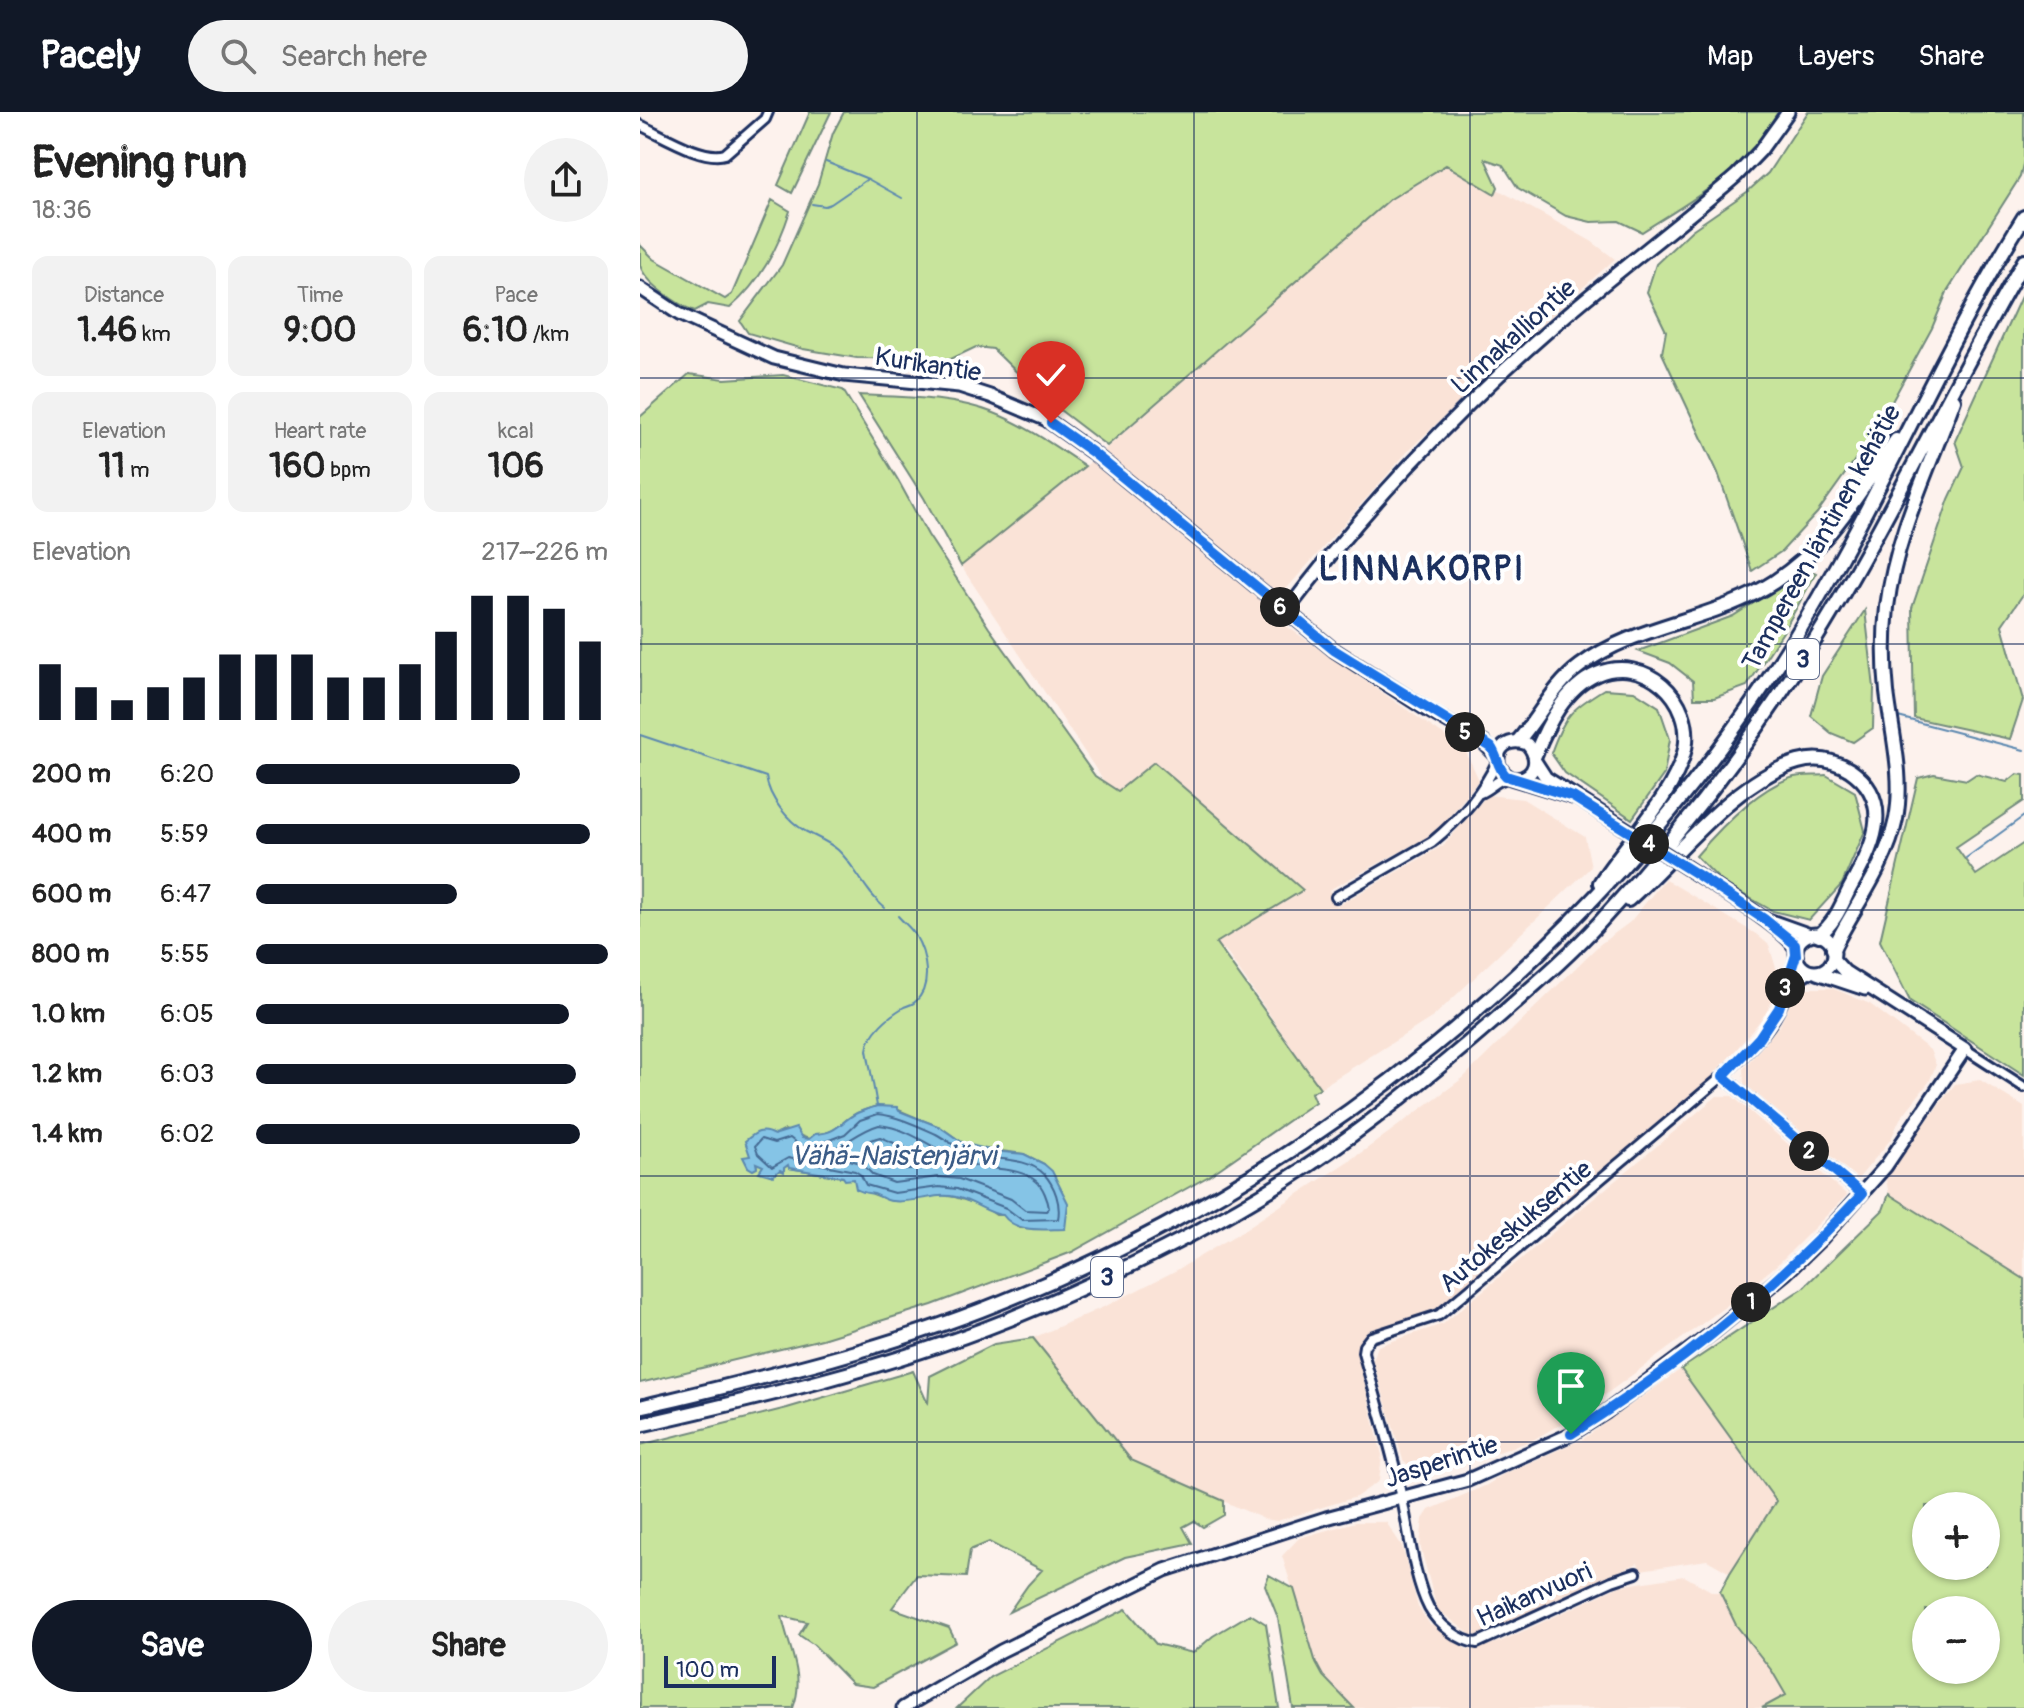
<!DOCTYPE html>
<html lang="en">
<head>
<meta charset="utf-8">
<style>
	:root { --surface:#fff; --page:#f2f2f2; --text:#222; --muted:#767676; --accent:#111827 }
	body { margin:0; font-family:Pangolin,sans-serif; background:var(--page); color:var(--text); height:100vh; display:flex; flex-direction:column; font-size:30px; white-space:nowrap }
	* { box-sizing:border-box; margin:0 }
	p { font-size:26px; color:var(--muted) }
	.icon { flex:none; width:44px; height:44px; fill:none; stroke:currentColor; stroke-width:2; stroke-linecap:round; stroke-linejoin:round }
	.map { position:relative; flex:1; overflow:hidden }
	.panel { display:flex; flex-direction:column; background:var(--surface); width:640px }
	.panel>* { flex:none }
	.fabs { position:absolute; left:1272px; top:1380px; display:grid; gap:16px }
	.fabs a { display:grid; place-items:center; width:88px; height:88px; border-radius:50%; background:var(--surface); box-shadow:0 2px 6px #0004; font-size:40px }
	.scale { position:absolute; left:24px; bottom:20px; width:112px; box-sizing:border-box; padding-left:8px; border:4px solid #1b2f5e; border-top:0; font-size:22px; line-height:28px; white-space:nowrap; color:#1b2f5e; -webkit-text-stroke:6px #fff; paint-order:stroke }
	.pin { position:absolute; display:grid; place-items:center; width:68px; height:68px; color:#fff; margin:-82px -34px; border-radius:50% 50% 50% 0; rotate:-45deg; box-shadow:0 0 8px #0007 }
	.pin .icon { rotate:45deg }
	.km { position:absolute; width:40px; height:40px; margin:-20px; border-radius:50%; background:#222; color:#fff; font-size:22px; line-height:40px; text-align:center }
	.round { display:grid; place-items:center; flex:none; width:84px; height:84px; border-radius:42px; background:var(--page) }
	.headline { display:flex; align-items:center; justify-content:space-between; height:136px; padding:0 32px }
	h1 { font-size:44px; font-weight:800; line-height:60px }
	.stats { display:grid; grid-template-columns:repeat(3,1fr); gap:12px; height:136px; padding:8px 32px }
	.stats div { display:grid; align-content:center; border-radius:16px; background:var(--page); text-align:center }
	.stats b { font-size:34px; font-weight:800 }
	.stats small { font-size:22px; font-weight:400 }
	.stats p { font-size:22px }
	.chart { height:224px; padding:16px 32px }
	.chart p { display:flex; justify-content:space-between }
	.chart svg { width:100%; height:144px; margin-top:8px; stroke:var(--accent); stroke-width:6 }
	.button { display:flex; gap:16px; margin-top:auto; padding:16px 32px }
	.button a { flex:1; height:92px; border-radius:48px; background:var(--accent); color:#fff; font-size:32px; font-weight:800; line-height:92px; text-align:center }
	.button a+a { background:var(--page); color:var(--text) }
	ul { padding:0 32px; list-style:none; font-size:26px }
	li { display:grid; grid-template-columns:128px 96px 1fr; align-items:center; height:60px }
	li i { height:20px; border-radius:10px; background:var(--accent) }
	header { display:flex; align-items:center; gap:48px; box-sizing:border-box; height:112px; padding:0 40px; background:var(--accent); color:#fff }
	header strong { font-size:38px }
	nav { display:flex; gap:44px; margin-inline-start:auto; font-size:28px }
	.search { width:560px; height:72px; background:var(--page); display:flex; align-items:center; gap:20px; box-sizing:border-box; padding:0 28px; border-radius:44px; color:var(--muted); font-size:30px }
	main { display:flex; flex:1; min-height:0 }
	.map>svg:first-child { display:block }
	.built { fill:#fae3d7 }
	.green { fill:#c8e49c; stroke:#728a7d; stroke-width:2; fill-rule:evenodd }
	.water { fill:#85c4e6; stroke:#5b88b0; stroke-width:2 }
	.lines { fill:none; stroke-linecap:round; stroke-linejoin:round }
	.shore { stroke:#456b94; stroke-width:2 }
	.stream { stroke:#5b88b0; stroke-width:2 }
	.minor-casing { stroke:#1b2f5e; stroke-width:14 }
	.major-casing { stroke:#1b2f5e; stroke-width:17 }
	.highway-casing { stroke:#1b2f5e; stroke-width:18 }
	.minor { stroke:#fff; stroke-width:8 }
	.major { stroke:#fff; stroke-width:11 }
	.highway { stroke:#fff; stroke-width:12 }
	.major-bridge-casing { stroke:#1b2f5e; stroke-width:17; stroke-linecap:butt }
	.major-bridge { stroke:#fff; stroke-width:11 }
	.route-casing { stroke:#fff; stroke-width:16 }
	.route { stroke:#1a73e8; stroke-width:10 }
	.grid { fill:none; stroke:#1b2f5e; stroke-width:2; stroke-opacity:0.55 }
	.labels { text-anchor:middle; stroke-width:8; stroke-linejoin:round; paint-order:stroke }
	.shield { fill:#fff; stroke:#5f6d8e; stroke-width:2 }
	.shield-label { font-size:24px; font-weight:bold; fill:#1b2f5e }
	.street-label { font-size:26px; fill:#1b2f5e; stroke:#fff }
	.water-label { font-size:28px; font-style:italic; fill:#3b5c87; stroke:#fff }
	.district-label { font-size:34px; font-weight:bold; letter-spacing:2px; fill:#1b2f5e; stroke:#fff }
</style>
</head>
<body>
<header>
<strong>Pacely</strong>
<div class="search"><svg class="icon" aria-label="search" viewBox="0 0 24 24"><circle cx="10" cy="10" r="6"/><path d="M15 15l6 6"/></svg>Search here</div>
<nav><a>Map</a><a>Layers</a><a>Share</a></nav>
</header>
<main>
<section class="panel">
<div class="headline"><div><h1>Evening run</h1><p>18:36</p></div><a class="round"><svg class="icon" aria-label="share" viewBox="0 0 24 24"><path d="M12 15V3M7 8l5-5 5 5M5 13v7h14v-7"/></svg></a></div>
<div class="stats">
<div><p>Distance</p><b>1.46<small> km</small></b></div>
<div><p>Time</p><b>9:00</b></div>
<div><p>Pace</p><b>6:10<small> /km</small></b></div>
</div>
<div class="stats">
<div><p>Elevation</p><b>11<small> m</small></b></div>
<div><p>Heart rate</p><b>160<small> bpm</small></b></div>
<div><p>kcal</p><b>106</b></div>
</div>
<div class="chart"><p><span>Elevation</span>217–226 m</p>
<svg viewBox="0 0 160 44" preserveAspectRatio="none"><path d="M5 44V27M15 44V34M25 44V38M35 44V34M45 44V31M55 44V24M65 44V24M75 44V24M85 44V31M95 44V31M105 44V27M115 44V17M125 44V6M135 44V6M145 44V10M155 44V20"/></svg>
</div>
<ul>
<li><b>200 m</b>6:20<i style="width:75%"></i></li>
<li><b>400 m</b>5:59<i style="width:95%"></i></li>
<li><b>600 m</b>6:47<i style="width:57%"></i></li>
<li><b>800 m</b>5:55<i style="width:100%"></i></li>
<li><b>1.0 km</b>6:05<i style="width:89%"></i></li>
<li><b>1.2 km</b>6:03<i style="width:91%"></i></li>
<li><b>1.4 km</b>6:02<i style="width:92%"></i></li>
</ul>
<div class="button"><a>Save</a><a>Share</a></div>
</section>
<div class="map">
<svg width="1384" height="1596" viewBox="0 0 1384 1596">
	<rect width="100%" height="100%" fill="#fdf2ed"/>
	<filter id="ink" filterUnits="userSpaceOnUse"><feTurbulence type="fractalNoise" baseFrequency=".0125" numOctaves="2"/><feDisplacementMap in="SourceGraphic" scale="16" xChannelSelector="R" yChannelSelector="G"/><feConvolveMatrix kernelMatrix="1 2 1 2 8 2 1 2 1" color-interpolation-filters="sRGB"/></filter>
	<g filter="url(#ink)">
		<path class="built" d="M810,51L951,129L975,147L886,226L769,338L626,500L825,638L839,668L797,720L689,778L697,794L804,733L847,683L883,687L945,725L951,755L793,905L680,976L585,838L582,839L475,686L321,454L439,360L749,88Z
			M1025,767L1116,822L1129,833L1136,856L1142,865L1135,883L1126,901L1107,925L1069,968L826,1177L795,1199L732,1222L721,1231L718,1245L742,1343L739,1369L716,1385L637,1409L624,1407L491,1348L393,1226L468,1193L537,1158L599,1121L725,1038L823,966L959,833L990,810Z
			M1168,876H1192L1230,892L1290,938L1296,953L1289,970L1260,1007L1251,1027L1218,1067L1104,972L1103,957L1140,913L1151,889Z
			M1340,968L1384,995V1167L1249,1082L1245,1064L1315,972Z
			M1077,984H1092L1207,1083L1140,1150L1097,1186L943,1299L893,1328L807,1358L787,1363L770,1354L763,1348L733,1248L738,1234L803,1212Z
			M1041,1257L1137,1389L1090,1461L1067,1448L1001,1458L998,1451L837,1524L831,1523L797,1497L780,1433L783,1407L789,1398L847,1373L864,1362L943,1327Z
			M716,1410H746L762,1434L778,1495L791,1514L794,1512L826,1537L832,1538L862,1529L980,1474L1044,1464L1073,1480H1080L1096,1513L1132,1559L1146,1584L1122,1596H714L683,1564L676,1551L642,1444L659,1426Z"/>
		<path class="green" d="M170,0H191L152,81L138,73Z
			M204,0H1138C1131,10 1125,22 1117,32C1088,69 1041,95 1002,120L979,109L951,110L926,104L878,76L863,53L845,47L858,75L855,82L806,53L749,88L467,334L399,282L353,237L336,235L311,247L217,246L163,237L108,221L100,209L142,153L178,72L193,21Z
			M1168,0H1384V48L1380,65L1307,180L1292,216L1237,317L1177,401L1142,439L1112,459L1078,361L1022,241L1026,219L1007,180L1016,152L1052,118L1107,80L1128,61Z
			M132,88L150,99C138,136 121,169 90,196L68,192L55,199C38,194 4,169 0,153C0,147 0,139 0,133L14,147L85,187L92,182Z
			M1384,178V481L1362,513L1383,588L1370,627L1274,606L1272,496L1309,387L1324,355L1315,329Z
			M49,262L85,267L143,263L203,278L258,368L288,423L349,516L455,664L478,679L514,650L663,778L576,831L680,976L671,981L675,990L569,1064L432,1140L292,1193L182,1227L0,1271V305ZM237,994L254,996L282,1008L300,1015L323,1031L338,1036L384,1042L404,1052L425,1117L380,1116L364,1103H356L343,1094L315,1085L300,1083L252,1089L233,1082L214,1067L150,1056L149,1053L140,1057L116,1050L117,1056L110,1044L134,1024L145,1018L169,1027L175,1022C199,1021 199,1010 217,1001C223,998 231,996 237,994Z
			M219,283C264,285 312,285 354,301C387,314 416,335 445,354L321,454L284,386Z
			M1167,457L1176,461L1143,520L1107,574L1074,586H1054L1053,569L1030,551L998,539L1093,504Z
			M1225,498L1234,576L1233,616L1213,630L1191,621L1171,604L1182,564Z
			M964,577L994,579L1019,595L1030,627L1024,662L992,707L925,661L911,641C924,604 931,597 964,577Z
			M1294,662L1327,668L1336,662L1367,670L1377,662L1384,663V689L1316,735L1336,763L1384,731V963L1270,889L1240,829L1278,666Z
			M1186,663L1215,680L1225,719L1202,772L1169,808L1133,799L1083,771L1056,744C1080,716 1118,675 1154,665C1164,663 1176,664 1186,663Z
			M1249,1082L1384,1167V1596H1122L1146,1583L1132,1559L1096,1513L1080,1480L1090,1461L1136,1389L1041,1257L1163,1176L1243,1098ZM1286,1394H1346V1454H1286ZM1286,1498H1346V1558H1286Z
			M393,1226L491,1348L584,1389V1403L563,1415L554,1409L543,1415L552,1431L485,1445L369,1500L388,1473L402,1458L349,1430L330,1438L326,1465L277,1463L252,1496L309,1516L316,1530L233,1575L212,1572L174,1533L159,1523L167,1510L142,1504C148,1536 166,1563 153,1596H0V1333L147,1296L273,1259L288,1292L290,1264L354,1232Z
			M629,1463L654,1477L676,1551L683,1564L714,1596H653L638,1506L625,1473Z
			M486,1497L516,1532L553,1541L573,1524L610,1502L626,1512L639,1596H317L350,1565Z"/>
		<path class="water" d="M237,994L257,995L259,999L300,1015L323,1031L353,1039L384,1042L404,1052L412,1059L428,1091L425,1117C405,1117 376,1122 363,1103C350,1103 332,1088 316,1085C295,1080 273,1092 252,1089C246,1089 240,1084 234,1082C227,1081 223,1081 216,1077L214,1067L205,1068L203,1065L149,1056L148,1053L144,1056V1060L140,1058L133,1064L119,1060L123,1054L116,1051L117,1056L113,1058L108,1055L103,1045L110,1044L105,1029C116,1020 121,1016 134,1023L156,1016L162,1026L169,1027L175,1022C199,1021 199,1010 217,1001C223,998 231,996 237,994Z"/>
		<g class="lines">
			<path class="shore" d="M238,1002C257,1004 278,1014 296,1022C309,1029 319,1038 333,1043C355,1049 386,1044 404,1062C415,1074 421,1092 418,1107L382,1108L366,1096L317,1077L299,1075L254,1081L226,1073L221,1063L215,1059L148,1046L132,1055L118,1042L115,1034L121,1027L134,1031L150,1026L160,1034L171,1035L205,1022L220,1008Z
				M239,1013C273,1016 299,1043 330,1052C350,1059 379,1054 396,1069C403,1074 408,1089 409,1096L406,1099L385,1098L371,1087L319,1067L298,1065L254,1071L233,1063L221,1051L191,1043L192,1038C209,1030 221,1018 239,1013Z
				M240,1025L294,1048V1052C266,1064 244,1058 224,1037L230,1028Z"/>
			<path class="stream" d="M186,50L228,67L262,86
				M172,92L185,94L191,92L226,68
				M1258,605L1384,638
				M0,623L126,665C129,686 148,709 165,719C176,725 189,730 198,738C216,755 225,780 245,796
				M1326,746L1384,704
				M237,994L227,938C229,920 249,904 264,895C267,894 273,892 275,890C293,874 286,841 275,823C271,816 263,810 258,804"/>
			<defs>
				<path id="minor" d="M0,13C22,23 63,49 85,42L125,7L128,0
					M840,681C852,676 857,666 871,666
					M696,785L792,730C820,707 843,680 858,648
					M1145,885L1159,867L1170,860
					M1325,937L1384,975
					M1083,964L1222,1082
					M996,1461L972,1469L837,1531C819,1529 798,1512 789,1496C773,1465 769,1417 761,1382C751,1335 736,1287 723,1240L724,1234L731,1225L799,1203L1083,964C1104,942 1135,916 1144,885C1148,871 1152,857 1156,843"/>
				<path id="major" d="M0,176L39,202L134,246L204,263L319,274L350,284L407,308L452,340L694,538L789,599L844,631L858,645
					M646,500C721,400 814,301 908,219C969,165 1035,117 1096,64L1120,39L1148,0
					M895,649L906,666L969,706
					M877,667C896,664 900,646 887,632C860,621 846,653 871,666L933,685
					M1058,763C1077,776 1150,819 1156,838
					M1128,808L1170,823
					M1156 841a19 19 0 1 1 38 0a19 19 0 1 1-38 0Z
					M1177,861L1225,877
					M263,1596L361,1539L525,1458L686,1406L828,1368L931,1322L966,1300L1075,1219L1146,1161L1181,1127L1246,1054L1325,937L1205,860L1193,847"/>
				<path id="highway" d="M878,629C899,605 913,574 940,554C997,511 1075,509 1134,470C1194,430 1216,383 1256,328
					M895,643C907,613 925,576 957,562C1005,542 1055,587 1045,637C1034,685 986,730 960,771
					M988,788C1037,745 1094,668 1158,650C1176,645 1194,648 1210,658C1258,691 1230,740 1209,778C1201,794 1195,811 1179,823
					M1193,837C1214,794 1246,755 1256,707C1264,665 1252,622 1247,580C1244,552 1244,523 1247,495C1256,421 1289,357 1314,288
					M0,1295C121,1266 243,1238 359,1191C669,1067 944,845 1129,566C1227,419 1291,254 1384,105
					M0,1313C123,1285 247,1256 365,1209C470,1166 574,1116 669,1053C735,1009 796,959 856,907C891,876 928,845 960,810C1033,731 1099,646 1158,555C1242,425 1306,283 1384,149"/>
			</defs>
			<use href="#minor" class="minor-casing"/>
			<use href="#major" class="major-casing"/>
			<use href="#highway" class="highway-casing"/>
			<use href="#minor" class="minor"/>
			<use href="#major" class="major"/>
			<use href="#highway" class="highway"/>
			<defs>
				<path id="major-bridge" d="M969,706L1058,763"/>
			</defs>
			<use href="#major-bridge" class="major-bridge-casing"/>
			<use href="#major-bridge" class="major-bridge"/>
		</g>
	</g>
	<g class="lines" filter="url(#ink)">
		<defs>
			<path id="route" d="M411,311L452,340L694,538L851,635C858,645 857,655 866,664L933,685L1058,763L1124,807L1155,832L1156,843L1139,896L1119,926L1083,964L1222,1082C1137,1175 1038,1255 931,1322"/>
		</defs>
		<use href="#route" class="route-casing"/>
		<use href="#route" class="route"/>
	</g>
	<path class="grid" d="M277,0V1596M554,0V1596M830,0V1596M1107,0V1596M0,266H1384M0,532H1384M0,798H1384M0,1064H1384M0,1330H1384"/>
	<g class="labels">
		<g class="shield">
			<rect x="1147" y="527" width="32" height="40" rx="6"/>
			<rect x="451" y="1145" width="32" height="40" rx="6"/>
		</g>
		<g class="shield-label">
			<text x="1163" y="555">3</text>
			<text x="467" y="1173">3</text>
		</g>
		<g class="street-label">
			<text transform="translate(873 224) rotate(-42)" y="9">Linnakalliontie</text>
			<text transform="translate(288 252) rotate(9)" y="9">Kurikantie</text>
			<text transform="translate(1181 425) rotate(-61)" y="9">Tampereen läntinen kehätie</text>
			<text transform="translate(875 1114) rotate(-40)" y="9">Autokeskuksentie</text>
			<text transform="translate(801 1349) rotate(-18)" y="9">Jasperintie</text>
			<text transform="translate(894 1482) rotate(-24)" y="9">Haikanvuori</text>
		</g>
		<g class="water-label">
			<text x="253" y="1053">Vähä-Naistenjärvi</text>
		</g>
		<g class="district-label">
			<text x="782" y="468">LINNAKORPI</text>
		</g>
	</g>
</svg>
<div class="fabs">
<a>+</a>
<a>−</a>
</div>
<div class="scale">100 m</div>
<div class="pin" style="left:931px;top:1322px;background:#1e9e55"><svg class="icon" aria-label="arrive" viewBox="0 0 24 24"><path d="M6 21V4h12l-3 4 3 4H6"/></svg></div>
<div class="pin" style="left:411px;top:311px;background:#d93025"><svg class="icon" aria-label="check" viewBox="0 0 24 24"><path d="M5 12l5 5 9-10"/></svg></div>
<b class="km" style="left:1111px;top:1190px">1</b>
<b class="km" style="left:1169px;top:1039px">2</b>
<b class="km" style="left:1145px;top:876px">3</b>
<b class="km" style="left:1009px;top:732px">4</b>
<b class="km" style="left:825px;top:620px">5</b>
<b class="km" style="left:640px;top:495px">6</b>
</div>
</main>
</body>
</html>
